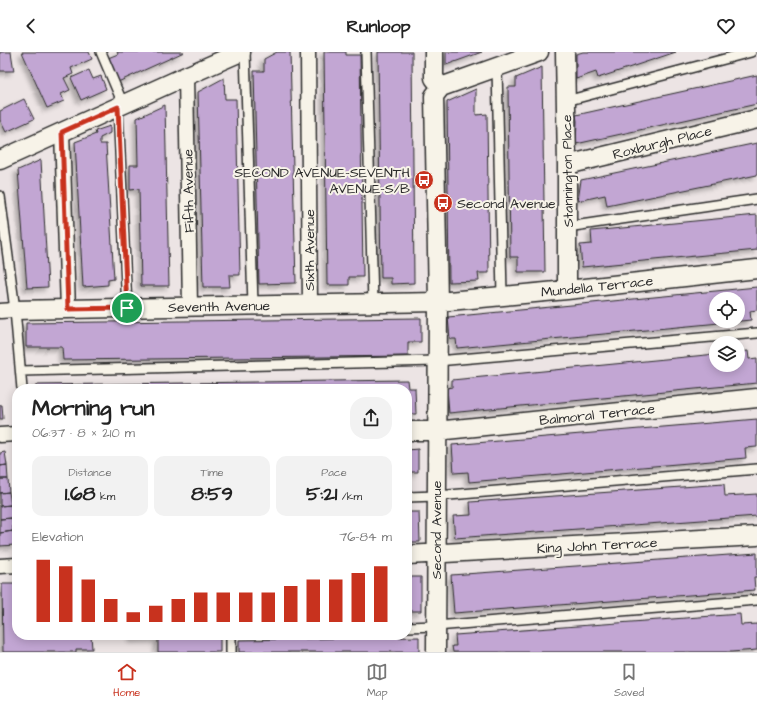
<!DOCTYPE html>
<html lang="en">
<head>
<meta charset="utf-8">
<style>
	:root { --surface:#fff; --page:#f2f2f2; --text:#222; --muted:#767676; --line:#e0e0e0; --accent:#c8321e }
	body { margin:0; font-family:"Architects Daughter",sans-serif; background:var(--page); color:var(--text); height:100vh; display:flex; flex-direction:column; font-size:15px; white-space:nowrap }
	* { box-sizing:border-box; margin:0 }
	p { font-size:13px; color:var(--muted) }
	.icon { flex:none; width:22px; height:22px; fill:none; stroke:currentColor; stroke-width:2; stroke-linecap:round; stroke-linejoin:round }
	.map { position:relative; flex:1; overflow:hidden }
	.side { position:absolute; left:12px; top:332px; width:400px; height:256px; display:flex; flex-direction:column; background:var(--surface); border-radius:16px; box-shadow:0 2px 10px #0003 }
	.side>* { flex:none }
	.fabs { position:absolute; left:709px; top:240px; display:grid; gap:8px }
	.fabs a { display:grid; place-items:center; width:36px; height:36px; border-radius:50%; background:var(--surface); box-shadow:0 2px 10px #0003; font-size:20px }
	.pin { position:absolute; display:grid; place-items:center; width:34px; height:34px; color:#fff; margin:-17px; border:2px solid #fff; border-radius:50%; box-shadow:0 1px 4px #0007 }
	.round { display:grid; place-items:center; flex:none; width:42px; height:42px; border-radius:16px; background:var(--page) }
	.summary { display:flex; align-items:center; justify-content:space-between; height:68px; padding:0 20px }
	h1 { font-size:22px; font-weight:700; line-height:30px }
	.stats { display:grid; grid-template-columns:repeat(3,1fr); gap:6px; height:68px; padding:4px 20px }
	.stats div { display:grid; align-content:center; border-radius:10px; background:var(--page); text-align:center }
	.stats b { font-size:20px; font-weight:700 }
	.stats small { font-size:11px; font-weight:400 }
	.stats p { font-size:11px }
	.chart { height:112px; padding:8px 20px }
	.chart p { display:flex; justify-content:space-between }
	.chart svg { width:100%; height:72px; margin-top:4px; stroke:var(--accent); stroke-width:6 }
	header { display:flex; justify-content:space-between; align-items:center; height:52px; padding:0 20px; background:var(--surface); font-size:18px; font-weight:700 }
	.menu { display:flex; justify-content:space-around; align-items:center; height:56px; border-top:1px solid var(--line); background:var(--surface); font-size:11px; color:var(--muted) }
	.menu a { display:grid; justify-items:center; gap:2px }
	.menu .selected { color:var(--accent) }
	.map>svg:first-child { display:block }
	.building { fill:#c2a6d3; stroke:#2b2b2b; fill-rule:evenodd; filter:url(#shadow) }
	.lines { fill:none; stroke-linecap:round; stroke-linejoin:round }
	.service-casing { stroke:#2b2b2b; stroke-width:12 }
	.pedestrian-casing { stroke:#2b2b2b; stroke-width:17 }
	.minor-casing { stroke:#2b2b2b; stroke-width:21 }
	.service { stroke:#f7f3e8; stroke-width:9 }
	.pedestrian { stroke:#f7f3e8; stroke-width:14 }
	.minor { stroke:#f7f3e8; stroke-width:18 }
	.route-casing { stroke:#fff; stroke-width:8 }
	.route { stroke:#c8321e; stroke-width:5 }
	.labels { text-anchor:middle; stroke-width:4; stroke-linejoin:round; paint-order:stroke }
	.street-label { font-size:14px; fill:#2b2b2b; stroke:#f7f3e8 }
	.poi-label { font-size:14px; fill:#2b2b2b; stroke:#f7f3e8; text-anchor:end }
</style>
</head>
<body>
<header><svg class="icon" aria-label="back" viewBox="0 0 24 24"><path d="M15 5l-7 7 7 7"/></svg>Runloop<svg class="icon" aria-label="heart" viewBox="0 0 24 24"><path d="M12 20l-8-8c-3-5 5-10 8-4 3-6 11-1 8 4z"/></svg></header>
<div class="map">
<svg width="757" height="600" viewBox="0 0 757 600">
	<defs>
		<filter id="shadow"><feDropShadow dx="-3.5" dy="3.5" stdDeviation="2" flood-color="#0004"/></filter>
	</defs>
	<rect width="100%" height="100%" fill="#ece4e4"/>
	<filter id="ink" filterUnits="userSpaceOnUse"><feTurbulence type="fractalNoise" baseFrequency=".025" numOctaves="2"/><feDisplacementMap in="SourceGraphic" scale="8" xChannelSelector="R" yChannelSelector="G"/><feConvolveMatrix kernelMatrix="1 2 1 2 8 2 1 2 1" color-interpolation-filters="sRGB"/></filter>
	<g filter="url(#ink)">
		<path class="building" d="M0,0H11L14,19H0Z
			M22,0H89L92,7L71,16L73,22L64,26L70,38L61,42L64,49L47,56Z
			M117,0H184L118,30L108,6L118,2Z
			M277,0H290L296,231L259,232L254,19H264V7Z
			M324,0H346V3H360L363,225H349V233H327Z
			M378,0H412L414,231L391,232V226H381Z
			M446,0H482L446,13Z
			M583,0H676L598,26L596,20L576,27V2Z
			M542,15L545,220H518V205H510L508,35H516V26Z
			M89,18L93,27L101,24L106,37L81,48L71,26Z
			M757,23V52L576,92L577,69L576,63Z
			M224,26L225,47H236L240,223H229L230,235H203L198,40Z
			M476,37V63L487,62L489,221H478L479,229L449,230L447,50Z
			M24,47L34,67L6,80L0,68V59Z
			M165,53L169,234H141L139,137L130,138V113H138L137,66Z
			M110,74V81L100,86V92H106L114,227L108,228V233L83,235L75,90L96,82L95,79Z
			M757,91V123L607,154L605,143L578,149L581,128Z
			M41,108L48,235L27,236L18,118Z
			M757,163V198L582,215L580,193L592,192L591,179Z
			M757,235V258L750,259L751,268L457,296L456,287H450L448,265ZM716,247H738V269H716Z
			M421,266V290H408V304L63,308L62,295H26V271Z
			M748,299L749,307L757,306V331L449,361L447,336L452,335V328L716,302V313H738V300Z
			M407,328L408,336H415L416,362H407V337H36V333Z
			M0,353H2L3,367H0Z
			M757,367V395L745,396L746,406L469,430L468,420L454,421L452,393Z
			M418,397V420H407V398Z
			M5,400L7,413L0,414V401Z
			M7,413L8,427H0V414Z
			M0,427H8L9,440L0,441Z
			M724,432L725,444L757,442V464L455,486L453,464L471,463L470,450Z
			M9,440L11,453L0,454V441Z
			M11,453L12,466L0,467V454Z
			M407,460H419L420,490H407Z
			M12,466L13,479L0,481V467Z
			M13,479L15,493L0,494V481Z
			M757,501V525H754L755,538L454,561L451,523Z
			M407,525H421V559H407Z
			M2,532H17V583H91L92,597H76V600H3Z
			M740,562L741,573L757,572V598L731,600H453L452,594H456L455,583Z
			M131,583H220V600H158V586L132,587Z
			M419,585V600H239V588Z"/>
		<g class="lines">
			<defs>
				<path id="service" d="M101,0L123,52
					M245,0L253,253
					M366,0L373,251
					M497,15L502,244
					M566,49L751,0
					M118,55L127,256
					M0,144L15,258L22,337
					M567,175L757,147
					M21,319L437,309L757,281
					M407,445L437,444L757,417
					M407,575L436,574L757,548
					M231,600V583"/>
				<path id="pedestrian" d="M308,0L310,253
					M186,24L190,254
					M62,80L68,257
					M0,259L15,258
					M0,383L17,382
					M0,514L17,513"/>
				<path id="minor" d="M434,0V26L441,35
					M565,0L567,113V238
					M441,35L539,0
					M0,108L186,24L241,0
					M567,113L757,67
					M15,258L438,250L567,238L757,217
					M407,379H436L757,346
					M407,503L757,484
					M436,600L438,250L434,44L441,35"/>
			</defs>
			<use href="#service" class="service-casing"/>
			<use href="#pedestrian" class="pedestrian-casing"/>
			<use href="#minor" class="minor-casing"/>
			<use href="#service" class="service"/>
			<use href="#pedestrian" class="pedestrian"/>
			<use href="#minor" class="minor"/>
		</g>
	</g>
	<g class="lines" filter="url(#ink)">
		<defs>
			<path id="route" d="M118,55L127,256L68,257L62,80Z"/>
		</defs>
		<use href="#route" class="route-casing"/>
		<use href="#route" class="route"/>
	</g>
	<defs>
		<symbol id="bus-disc" viewBox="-11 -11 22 22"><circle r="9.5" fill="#c8321e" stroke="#f7f3e8"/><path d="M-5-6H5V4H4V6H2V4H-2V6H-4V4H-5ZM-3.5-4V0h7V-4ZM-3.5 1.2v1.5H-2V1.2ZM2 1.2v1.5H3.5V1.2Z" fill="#fff"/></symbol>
	</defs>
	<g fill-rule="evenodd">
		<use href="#bus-disc" x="413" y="117" width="22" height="22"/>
		<use href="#bus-disc" x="432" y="140" width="22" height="22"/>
	</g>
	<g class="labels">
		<g class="street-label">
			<text transform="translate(662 90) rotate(-14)" y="5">Roxburgh Place</text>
			<text transform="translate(567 119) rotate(-91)" y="5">Stannington Place</text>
			<text transform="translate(188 139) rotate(-91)" y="5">Fifth Avenue</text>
			<text transform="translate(309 198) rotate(-90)" y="5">Sixth Avenue</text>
			<text transform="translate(597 234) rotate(-6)" y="5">Mundella Terrace</text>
			<text transform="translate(219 254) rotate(-1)" y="5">Seventh Avenue</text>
			<text transform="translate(597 362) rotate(-6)" y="5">Balmoral Terrace</text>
			<text transform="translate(436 478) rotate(-90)" y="5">Second Avenue</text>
			<text transform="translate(597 493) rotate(-3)" y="5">King John Terrace</text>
		</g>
		<g class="poi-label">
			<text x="410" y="125">SECOND AVENUE-SEVENTH<tspan x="410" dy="16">AVENUE-S/B</tspan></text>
			<text x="457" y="156" text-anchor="start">Second Avenue</text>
		</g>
	</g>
</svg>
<div class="fabs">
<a><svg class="icon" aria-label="locate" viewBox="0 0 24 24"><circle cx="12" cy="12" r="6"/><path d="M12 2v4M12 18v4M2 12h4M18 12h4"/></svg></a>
<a><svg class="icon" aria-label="layers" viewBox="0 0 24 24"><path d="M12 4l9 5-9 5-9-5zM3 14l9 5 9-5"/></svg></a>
</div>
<div class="pin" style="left:127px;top:256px;background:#1e9e55"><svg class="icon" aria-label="arrive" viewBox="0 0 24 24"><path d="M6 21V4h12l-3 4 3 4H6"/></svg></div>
<section class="side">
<div class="summary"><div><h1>Morning run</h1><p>06:37 · 8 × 210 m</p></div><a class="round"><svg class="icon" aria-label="share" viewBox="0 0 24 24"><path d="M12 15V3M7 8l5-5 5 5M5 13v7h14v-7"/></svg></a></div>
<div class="stats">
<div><p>Distance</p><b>1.68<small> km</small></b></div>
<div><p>Time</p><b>8:59</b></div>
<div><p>Pace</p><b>5:21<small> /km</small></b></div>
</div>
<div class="chart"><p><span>Elevation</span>76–84 m</p>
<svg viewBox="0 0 160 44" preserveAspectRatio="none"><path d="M5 44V6M15 44V10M25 44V18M35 44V30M45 44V38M55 44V34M65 44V30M75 44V26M85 44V26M95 44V26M105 44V26M115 44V22M125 44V18M135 44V18M145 44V14M155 44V10"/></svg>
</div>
</section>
</div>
<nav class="menu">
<a class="selected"><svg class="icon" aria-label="home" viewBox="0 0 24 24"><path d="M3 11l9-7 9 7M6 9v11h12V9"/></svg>Home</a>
<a><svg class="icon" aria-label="map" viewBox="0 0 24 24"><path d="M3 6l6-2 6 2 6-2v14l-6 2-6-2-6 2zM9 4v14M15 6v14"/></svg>Map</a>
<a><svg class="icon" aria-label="saved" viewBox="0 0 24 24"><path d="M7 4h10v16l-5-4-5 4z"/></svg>Saved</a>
</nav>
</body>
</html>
